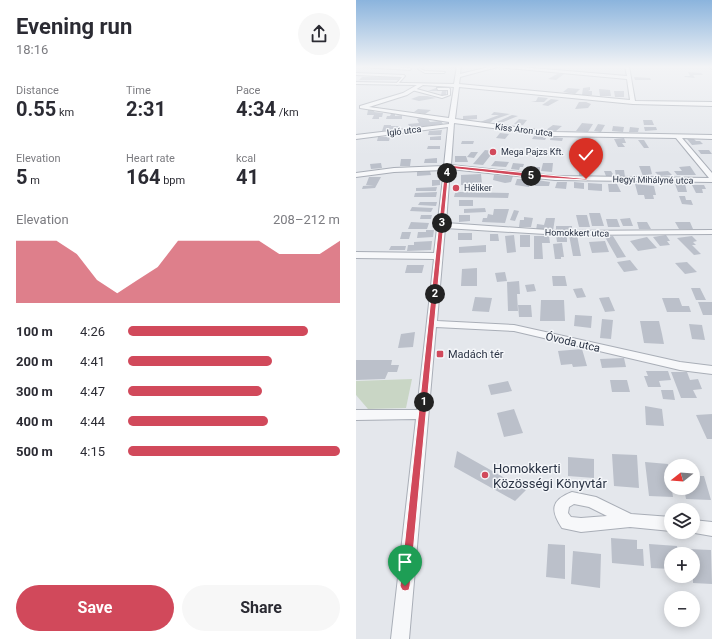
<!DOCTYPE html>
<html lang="en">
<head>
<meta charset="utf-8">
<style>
	:root { --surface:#fff; --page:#f7f7f7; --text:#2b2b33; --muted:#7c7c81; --accent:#d1495b }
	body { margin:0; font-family:Roboto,sans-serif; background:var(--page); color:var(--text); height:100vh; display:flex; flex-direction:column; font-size:15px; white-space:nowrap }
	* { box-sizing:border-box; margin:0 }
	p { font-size:13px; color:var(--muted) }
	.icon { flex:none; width:22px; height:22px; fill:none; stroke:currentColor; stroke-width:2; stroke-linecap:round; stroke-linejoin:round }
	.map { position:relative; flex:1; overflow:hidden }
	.panel { display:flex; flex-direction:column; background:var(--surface); width:356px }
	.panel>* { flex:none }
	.needle { width:26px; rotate:253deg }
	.fabs { position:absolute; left:308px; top:459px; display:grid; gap:8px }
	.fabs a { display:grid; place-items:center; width:36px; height:36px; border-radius:50%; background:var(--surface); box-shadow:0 2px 10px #0003; font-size:20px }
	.pin { position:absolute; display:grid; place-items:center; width:34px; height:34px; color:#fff; margin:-41px -17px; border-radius:50% 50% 50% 0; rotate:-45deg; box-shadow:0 0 4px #0007 }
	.pin .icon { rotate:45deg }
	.km { position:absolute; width:20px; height:20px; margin:-10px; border-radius:50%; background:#222; color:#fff; font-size:11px; line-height:20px; text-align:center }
	.round { display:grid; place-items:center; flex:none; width:42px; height:42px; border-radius:21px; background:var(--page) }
	.headline { display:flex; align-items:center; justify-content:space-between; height:68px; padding:0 16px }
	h1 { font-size:22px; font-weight:700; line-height:30px }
	.stats { display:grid; grid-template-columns:repeat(3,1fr); gap:6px; height:68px; padding:4px 16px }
	.stats div { display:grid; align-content:center }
	.stats b { font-size:20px; font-weight:700 }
	.stats small { font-size:11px; font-weight:400 }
	.stats p { font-size:11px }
	.chart { height:112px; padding:8px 16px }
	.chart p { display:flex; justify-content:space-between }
	.chart svg { width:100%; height:72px; margin-top:4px; fill:var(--accent); opacity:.7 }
	.cta { display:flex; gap:8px; margin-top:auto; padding:8px 16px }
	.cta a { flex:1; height:46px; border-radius:24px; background:var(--accent); color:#fff; font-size:16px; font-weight:700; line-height:46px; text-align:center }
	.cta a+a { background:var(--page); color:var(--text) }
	ul { padding:0 16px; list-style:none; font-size:13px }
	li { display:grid; grid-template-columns:64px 48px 1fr; align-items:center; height:30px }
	li i { height:10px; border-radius:5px; background:var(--accent) }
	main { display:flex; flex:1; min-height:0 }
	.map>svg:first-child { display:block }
	.green { fill:#c9d6c5 }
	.building { fill:#bbc0ca }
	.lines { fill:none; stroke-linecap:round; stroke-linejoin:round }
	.lane-casing { stroke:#a9aeb7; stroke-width:2 }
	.street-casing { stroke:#a9aeb7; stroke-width:2 }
	.lane { fill:#f7f8fa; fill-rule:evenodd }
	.street { fill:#f7f8fa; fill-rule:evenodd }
	.route { fill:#d1495b; stroke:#fff }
	.poi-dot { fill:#d1495b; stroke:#f4f6f9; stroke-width:1.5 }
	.labels { text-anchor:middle; stroke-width:3; stroke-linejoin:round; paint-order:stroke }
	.far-street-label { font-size:9px; fill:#2b3445; stroke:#f4f6f9 }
	.far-poi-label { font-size:9px; fill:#2b3445; stroke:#f4f6f9; text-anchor:start }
	.street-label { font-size:11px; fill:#2b3445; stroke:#f4f6f9 }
	.poi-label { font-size:11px; fill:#2b3445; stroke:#f4f6f9; text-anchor:start }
	.near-poi-label { font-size:13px; fill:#2b3445; stroke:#f4f6f9; text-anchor:start }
</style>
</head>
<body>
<main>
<section class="panel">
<div class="headline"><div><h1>Evening run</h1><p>18:16</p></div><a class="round"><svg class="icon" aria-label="share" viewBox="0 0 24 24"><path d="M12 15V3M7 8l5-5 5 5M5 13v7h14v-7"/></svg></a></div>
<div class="stats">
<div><p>Distance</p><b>0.55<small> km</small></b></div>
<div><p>Time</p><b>2:31</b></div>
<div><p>Pace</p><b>4:34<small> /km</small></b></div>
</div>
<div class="stats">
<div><p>Elevation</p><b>5<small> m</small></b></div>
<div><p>Heart rate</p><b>164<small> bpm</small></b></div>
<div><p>kcal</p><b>41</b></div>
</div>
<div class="chart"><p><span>Elevation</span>208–212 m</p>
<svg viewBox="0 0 160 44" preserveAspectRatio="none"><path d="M0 44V6L10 6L20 6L30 14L40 30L50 38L60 30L70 22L80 6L90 6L100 6L110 6L120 6L130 14L140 14L150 14L160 6V44z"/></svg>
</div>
<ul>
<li><b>100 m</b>4:26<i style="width:85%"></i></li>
<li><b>200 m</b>4:41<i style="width:68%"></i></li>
<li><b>300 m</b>4:47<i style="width:63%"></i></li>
<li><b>400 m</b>4:44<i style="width:66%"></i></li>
<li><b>500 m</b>4:15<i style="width:100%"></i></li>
</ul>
<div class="cta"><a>Save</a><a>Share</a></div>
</section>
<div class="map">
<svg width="356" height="639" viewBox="0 0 356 639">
	<rect width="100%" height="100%" fill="#e4e7ec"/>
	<path class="green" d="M56,379L50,408L12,409L0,395V381Z"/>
	<path class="building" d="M332,72L345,73L347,75H337L339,78L329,77L328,76H334Z
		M201,74H208L200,80L192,79Z
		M6,77H45L42,80H3Z
		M278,77L294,78L295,80H279Z
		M234,87V90L232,91H236V95H226L227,88Z
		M80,88L91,89L90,95H85L86,91H72Z
		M212,88L224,89L219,94L207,92Z
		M243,89L254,90L255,96H244Z
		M258,91H268V97H259Z
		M63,96H71L80,98L63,101L55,99Z
		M182,97L192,98L188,102H175L180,101Z
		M195,99L203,100L192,106L186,105Z
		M223,102H230L235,104L232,108L219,109Z
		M62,109L75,110L69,114L58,112Z
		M12,110H19L18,112L27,113L26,117H23V119H16L18,115H11Z
		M138,112L154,114L137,120L134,123L124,122L143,115H135Z
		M35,114H39V116L46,115V119H30L31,116H34Z
		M121,115V119L107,120V116Z
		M156,115L162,116L145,123L148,124L142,126L134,125Z
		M64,118H71L74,122L85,121L87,124L54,128L52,124L63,123L61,119Z
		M163,119L171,120L167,125L158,124Z
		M287,120H296L298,125H288Z
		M226,123L237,124L232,132L220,131Z
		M242,124L249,125L245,132L238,131Z
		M28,125H35V126H43L42,129L26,131Z
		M197,125L206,126L200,131L190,130Z
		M257,126L268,127L267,132L256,131Z
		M274,127L283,128L282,132H273Z
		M288,127H300L301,130L289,131Z
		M86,130L85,135H72L73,131Z
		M144,133L153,134L149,139L140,138Z
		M85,136V140H74V137Z
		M178,136H188L187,138H190L189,140L176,139Z
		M22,137H34L33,141H21Z
		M195,137L207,138L206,141L194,140Z
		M268,138L270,143H266L269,147H262L258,139Z
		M331,139H338L340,141H344L347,144L336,145Z
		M282,140H288L293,148H288Z
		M106,141H118L117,144H105Z
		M72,146H84V149H71Z
		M129,150L138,151L127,165L117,164Z
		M342,150H353L356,154H345Z
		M115,152H122L118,158L111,157Z
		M99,156H110L112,162H99Z
		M81,158V163H68L69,159Z
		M45,159H55L54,166H44Z
		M139,161L153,162L150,167L135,166Z
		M25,163L26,168L15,169L14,164Z
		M157,163L168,164L167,167H164L163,170L155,169Z
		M187,163H197L196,172L185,171Z
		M283,166H294L296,174L287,176Z
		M334,166L340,175H321L318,171H326L323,167Z
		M174,167H184V172H173Z
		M223,167H229L228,176H223Z
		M259,170H268L269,177H260Z
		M74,171L75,175L61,176V172Z
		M248,171H255L258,176H250Z
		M312,171L316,175L303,176L299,172Z
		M125,174L126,184L105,185V175Z
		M138,175L157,176L155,182L149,183L137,180Z
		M13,177H25L19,188L6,189L7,186L18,185H10Z
		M161,179H175L173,187L159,185Z
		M76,180H84V185L76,186Z
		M181,180L194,182L193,186H179Z
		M201,182H211L210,189L199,188Z
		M218,182L228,183V189L218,188Z
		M232,183L246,184V191L232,190Z
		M252,184H261L265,192H253Z
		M279,184L298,186L300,195H297L298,199H289L288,195H282Z
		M319,184H329L331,192H322Z
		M336,185H348L350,189H346L347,193H340Z
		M81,187L80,191H60V188Z
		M81,192L80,197H58L59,193Z
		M104,192L153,193L152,198L98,197L99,193Z
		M323,196H329L330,200H335L337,205L326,204Z
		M103,200H117V206H103Z
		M64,202H81L80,206L62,205Z
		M56,207L77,208L75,212L54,211Z
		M129,208L130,212L108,213V209Z
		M138,209H153L149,223L126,222L127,218H131L132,214L137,215Z
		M158,210L163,211L159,221L154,220Z
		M233,213H244L248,226H236Z
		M65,215H76L75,219H64Z
		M103,215H114V221L103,222Z
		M220,215H231L234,227H223Z
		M168,217L177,218L175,227H163L164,220H168Z
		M190,218H199L197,231L180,230L181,224L188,225Z
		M274,218L277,226H267L264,219Z
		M250,219H261L264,227H252Z
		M55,222L73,223L71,229H52Z
		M281,222H291L295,229H283Z
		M319,222H334L337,229H323Z
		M200,226H216V231L200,230Z
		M70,230H78L77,237L61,238L62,232H70Z
		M46,232H55L53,239H44Z
		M102,233H116V240H102Z
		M134,234H142L143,241H134Z
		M158,235L160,252L151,253L149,236Z
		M164,235H174V247H164Z
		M200,235H211V242H201Z
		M213,235H221L225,256H217Z
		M310,235L314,241H311L314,245L304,246L297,237Z
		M178,236H193L194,243H186L187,259H178Z
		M257,236L270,257L261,258L249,237Z
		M336,236L341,241L337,242L340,245H336L345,254L338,255L321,238Z
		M291,237L301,248L282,251L274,241Z
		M76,241L75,250L51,251L52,245H58V242Z
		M249,241L253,252L236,253L233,242Z
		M206,243L208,257H205V259H199L197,244Z
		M130,245V252L103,253V247Z
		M35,246H50L49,250H33Z
		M274,260L282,270L268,272L261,262Z
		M331,262L341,272L329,274L319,263Z
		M51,265H68L66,273H49Z
		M121,268V286H105L106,269Z
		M149,272L151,281L141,282L139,273Z
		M196,276H209L211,286H197Z
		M163,281L164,294H161L162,311H152L151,282Z
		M178,284L180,291L171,292L169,285Z
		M226,288L230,297L221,298L217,289Z
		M335,288H344L350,300H340Z
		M119,297L136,298L133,312L116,311Z
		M253,297L259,311L249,312L243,298Z
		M306,298H323L326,306H333L335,312H311Z
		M185,300H208L209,321H184Z
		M342,302H356V315H347Z
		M162,305H175L176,317H163Z
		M219,315L236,316L235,328L218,326Z
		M246,319L257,320L255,339L244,338Z
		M284,321H303L306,334H298H306L308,344L288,343Z
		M333,324L346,325L349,340L336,339Z
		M59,332L57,347L42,348L45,334Z
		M226,349L231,366L217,367L216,364L205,365L202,351Z
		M268,358L270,367L246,368L244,359Z
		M0,360H36L35,365H43L41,372H32L29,379L0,380Z
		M290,371H312L315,380L303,381L305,387H292L288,376H292Z
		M315,372H331L334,380L342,379L346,389L337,390L341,398H325Z
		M254,380H271L274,392H256Z
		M152,381L156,391L135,395L132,385Z
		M305,390H317L319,400L307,399Z
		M289,406L306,409L308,426L290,425Z
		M158,409L167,433L148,437L141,413Z
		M356,414V439H351L340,415Z
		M101,451L170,490L159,501L98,467Z
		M256,454L281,455L283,488L258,486Z
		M212,457L238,459V478L212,476Z
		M289,462L312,464L317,497L293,496Z
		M337,476H348L355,500L330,499L328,488H337Z
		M255,538L281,540V549H287L288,566L256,563Z
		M192,544L209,545V579L190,577Z
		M293,544L321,546L322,554H315V569L295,568Z
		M332,549L355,550L356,584L337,583V554H332Z
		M217,551L245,554L244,588L215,584Z"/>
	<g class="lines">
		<defs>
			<path id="lane" d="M8,66L54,68L55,69L54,70L7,67Z
				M66,66H68L64,69L69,71L89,72L88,73H69L62,69Z
				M85,66H104L103,67Z
				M0,73L48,75L49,76L41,85L40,84L46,77L0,75Z
				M57,88L86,96L92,95V90H82L81,88H93L94,89V95L86,98L56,90Z"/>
			<path id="street" d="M101,66H105L104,74L137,66H151L271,76L269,66H273L279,101L356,102V106L277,104L103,87L99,119L197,132L356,135V139L326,138L356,173V182L199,180L94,169L90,223L206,231L356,230V234L206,235L89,228L81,321L158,325L324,362L356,366V374L324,370L158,331L80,327L53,639H35L60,419L0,420V410H61L78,259L0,258V252L78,253L88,170L38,172L0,177V173L38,168L88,166L92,127L0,139V135L93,124V122L4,108V106L47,93L61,85L0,84V82L98,84ZM141,67L271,79L274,100L103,84L104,77ZM67,85L98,87L93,118L13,107L51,95ZM98,123L197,136L320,138L353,178L199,176L95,165Z
				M352,66H356V69Z
				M216,492L240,497L275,514L315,517V531L274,527L225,532L206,528C194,510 195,500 216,492ZM218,504L233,507L251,516L225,518L215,517L212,513L213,507Z
				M337,520L356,522V536L333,532H337Z"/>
		</defs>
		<use href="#lane" class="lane-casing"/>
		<use href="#street" class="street-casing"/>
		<use href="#lane" class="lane"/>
		<use href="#street" class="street"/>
	</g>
	<linearGradient id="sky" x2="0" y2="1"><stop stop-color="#8bb4dd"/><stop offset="0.43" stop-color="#f3f4f6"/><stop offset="1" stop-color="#f3f4f6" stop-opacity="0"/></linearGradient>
	<rect width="356" height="155" fill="url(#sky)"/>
	<path class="route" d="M91,165L233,179L230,180L173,177L93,168L54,586L53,590L49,591L46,590L44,586L89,167Z"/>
	<g class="poi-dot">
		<circle cx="137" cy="152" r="4"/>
		<circle cx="100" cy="188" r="4"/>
		<rect x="80" y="350" width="8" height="8" rx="2"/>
		<circle cx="129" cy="475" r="4"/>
	</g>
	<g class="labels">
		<g class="far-street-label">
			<text transform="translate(168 130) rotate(7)" y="3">Kiss Áron utca</text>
			<text transform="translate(48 131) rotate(-7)" y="3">Igló utca</text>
			<text transform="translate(297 180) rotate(1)" y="3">Hegyi Mihályné utca</text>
			<text transform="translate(221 233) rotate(1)" y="3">Homokkert utca</text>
		</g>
		<g class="far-poi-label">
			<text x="145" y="155">Mega Pajzs Kft.</text>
			<text x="108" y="191">Héliker</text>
		</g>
		<g class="street-label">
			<text transform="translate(217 342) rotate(13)" y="4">Óvoda utca</text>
		</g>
		<g class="poi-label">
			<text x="92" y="358">Madách tér</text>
		</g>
		<g class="near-poi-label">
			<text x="137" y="473">Homokkerti<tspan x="137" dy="15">Közösségi Könyvtár</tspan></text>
		</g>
	</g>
</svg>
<div class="fabs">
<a><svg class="needle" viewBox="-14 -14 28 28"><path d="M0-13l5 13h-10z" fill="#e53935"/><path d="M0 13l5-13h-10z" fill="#7c7c81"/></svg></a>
<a><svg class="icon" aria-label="layers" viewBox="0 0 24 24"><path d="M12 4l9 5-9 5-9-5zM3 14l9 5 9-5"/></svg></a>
<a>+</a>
<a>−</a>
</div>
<div class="pin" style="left:49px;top:586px;background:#1e9e55"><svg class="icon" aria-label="arrive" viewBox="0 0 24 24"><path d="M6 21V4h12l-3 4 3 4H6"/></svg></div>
<div class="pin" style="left:230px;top:179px;background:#d93025"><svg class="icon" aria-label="check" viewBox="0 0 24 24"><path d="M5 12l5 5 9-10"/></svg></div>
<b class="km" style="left:68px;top:402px">1</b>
<b class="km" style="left:79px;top:294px">2</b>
<b class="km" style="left:86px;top:223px">3</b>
<b class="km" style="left:91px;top:173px">4</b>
<b class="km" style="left:175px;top:176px">5</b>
</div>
</main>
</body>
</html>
